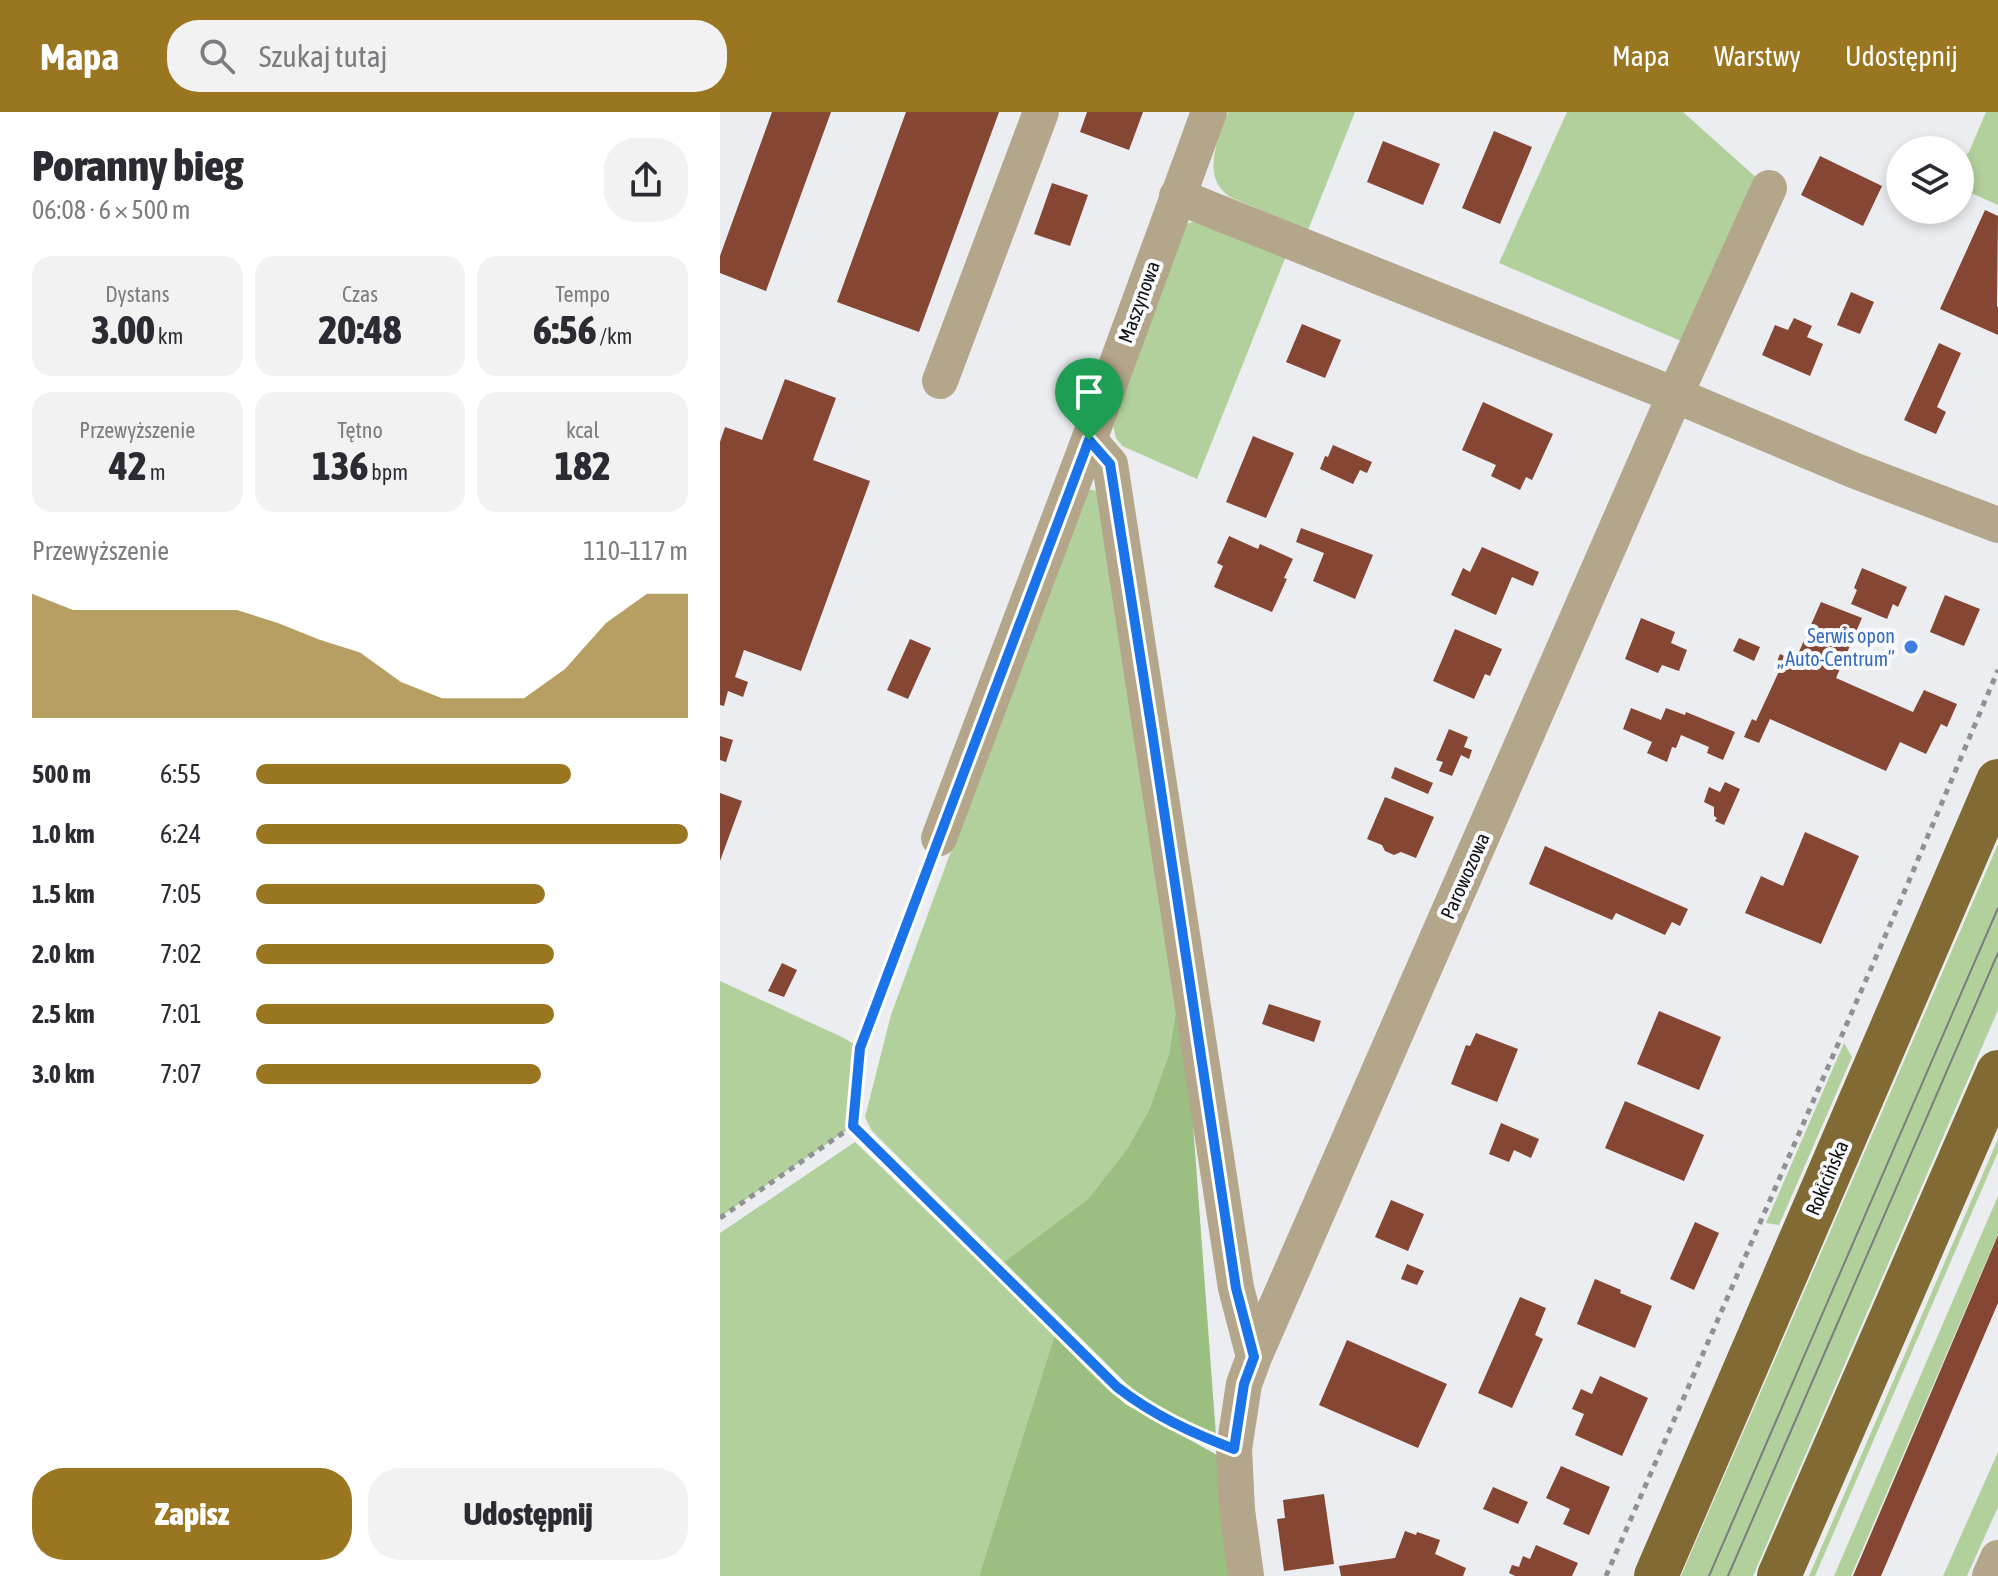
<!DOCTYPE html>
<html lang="pl">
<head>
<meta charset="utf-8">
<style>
	:root { --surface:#fff; --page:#f2f2f3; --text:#2b2b33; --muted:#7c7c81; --accent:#9a7621 }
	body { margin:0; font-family:"Asap Condensed",sans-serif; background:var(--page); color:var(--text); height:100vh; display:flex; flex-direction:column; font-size:30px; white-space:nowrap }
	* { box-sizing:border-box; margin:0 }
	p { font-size:26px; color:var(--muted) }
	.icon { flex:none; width:44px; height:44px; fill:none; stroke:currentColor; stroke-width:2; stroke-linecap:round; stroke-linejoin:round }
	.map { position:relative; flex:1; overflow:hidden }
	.drawer { display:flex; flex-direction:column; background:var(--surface); width:720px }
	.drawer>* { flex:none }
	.buttons { position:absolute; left:1166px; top:24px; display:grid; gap:16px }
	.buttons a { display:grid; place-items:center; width:88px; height:88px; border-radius:50%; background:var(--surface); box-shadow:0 4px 12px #0003; font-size:40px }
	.pin { position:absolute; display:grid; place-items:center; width:68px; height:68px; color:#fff; margin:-82px -34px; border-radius:50% 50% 50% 0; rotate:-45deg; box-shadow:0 0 8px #0007 }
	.pin .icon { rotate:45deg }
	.round { display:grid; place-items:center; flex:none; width:84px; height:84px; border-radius:32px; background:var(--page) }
	.summary { display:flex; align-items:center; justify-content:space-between; height:136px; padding:0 32px }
	h1 { font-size:44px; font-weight:800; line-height:60px }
	.metrics { display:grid; grid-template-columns:repeat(3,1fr); gap:12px; height:136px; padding:8px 32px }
	.metrics div { display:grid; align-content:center; border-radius:20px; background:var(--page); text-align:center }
	.metrics b { font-size:40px; font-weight:800 }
	.metrics small { font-size:22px; font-weight:400 }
	.metrics p { font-size:22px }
	.chart { height:224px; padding:16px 32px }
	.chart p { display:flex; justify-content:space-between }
	.chart svg { width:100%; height:144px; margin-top:8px; fill:var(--accent); opacity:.7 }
	.button { display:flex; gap:16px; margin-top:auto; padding:16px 32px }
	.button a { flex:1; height:92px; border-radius:32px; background:var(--accent); color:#fff; font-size:32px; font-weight:800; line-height:92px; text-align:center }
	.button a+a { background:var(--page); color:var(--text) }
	ul { padding:0 32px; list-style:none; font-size:26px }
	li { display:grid; grid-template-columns:128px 96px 1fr; align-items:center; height:60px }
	li i { height:20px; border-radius:10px; background:var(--accent) }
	header { display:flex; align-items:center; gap:48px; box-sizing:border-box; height:112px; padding:0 40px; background:var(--accent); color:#fff }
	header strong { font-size:38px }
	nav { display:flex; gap:44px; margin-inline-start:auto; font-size:28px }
	.search { width:560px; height:72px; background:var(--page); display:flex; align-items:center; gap:20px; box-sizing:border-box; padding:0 28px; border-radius:32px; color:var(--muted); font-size:30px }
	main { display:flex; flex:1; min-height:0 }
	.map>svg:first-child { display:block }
	.green { fill:#b2d09c }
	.forest { fill:#9bbe81 }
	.building { fill:#854634 }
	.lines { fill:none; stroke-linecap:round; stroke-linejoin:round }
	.path { stroke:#909194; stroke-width:5; stroke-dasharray:6 6; stroke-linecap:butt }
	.minor { stroke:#b3a68a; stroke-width:36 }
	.major { stroke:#826a34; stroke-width:44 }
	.tram { stroke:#7c7d80; stroke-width:2 }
	.route-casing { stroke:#fff; stroke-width:16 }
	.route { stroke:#1a73e8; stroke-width:10 }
	.shop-dot { fill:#3f7fe0; stroke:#f8fafd; stroke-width:3 }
	.labels { text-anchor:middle; stroke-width:8; stroke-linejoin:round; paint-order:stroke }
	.street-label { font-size:20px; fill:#101012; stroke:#f8fafd }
	.shop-label { font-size:20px; fill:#366cbe; stroke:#f8fafd; text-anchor:end }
</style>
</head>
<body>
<header>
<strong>Mapa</strong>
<div class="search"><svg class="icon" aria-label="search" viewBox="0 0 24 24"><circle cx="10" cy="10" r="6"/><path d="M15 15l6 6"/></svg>Szukaj tutaj</div>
<nav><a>Mapa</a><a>Warstwy</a><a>Udostępnij</a></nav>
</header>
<main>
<section class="drawer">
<div class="summary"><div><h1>Poranny bieg</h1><p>06:08 · 6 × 500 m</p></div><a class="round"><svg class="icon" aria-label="share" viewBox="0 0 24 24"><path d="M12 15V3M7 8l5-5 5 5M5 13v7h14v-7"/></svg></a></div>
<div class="metrics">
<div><p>Dystans</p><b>3.00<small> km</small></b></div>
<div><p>Czas</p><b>20:48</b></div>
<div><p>Tempo</p><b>6:56<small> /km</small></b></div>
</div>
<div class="metrics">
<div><p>Przewyższenie</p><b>42<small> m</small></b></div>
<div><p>Tętno</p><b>136<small> bpm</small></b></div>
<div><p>kcal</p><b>182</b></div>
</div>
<div class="chart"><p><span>Przewyższenie</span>110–117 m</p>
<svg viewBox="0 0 160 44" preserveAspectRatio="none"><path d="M0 44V6L10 11L20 11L30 11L40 11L50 11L60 15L70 20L80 24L90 33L100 38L110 38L120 38L130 29L140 15L150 6L160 6V44z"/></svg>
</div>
<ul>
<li><b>500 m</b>6:55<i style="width:73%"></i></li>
<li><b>1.0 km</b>6:24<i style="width:100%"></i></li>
<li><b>1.5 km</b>7:05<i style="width:67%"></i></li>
<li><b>2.0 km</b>7:02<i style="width:69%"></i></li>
<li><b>2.5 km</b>7:01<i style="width:69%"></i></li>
<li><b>3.0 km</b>7:07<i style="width:66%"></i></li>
</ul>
<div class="button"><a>Zapisz</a><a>Udostępnij</a></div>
</section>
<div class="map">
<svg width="1278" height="1464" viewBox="0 0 1278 1464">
	<rect width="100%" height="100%" fill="#ebedf0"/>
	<path class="green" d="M508,0H635L588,118L510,85C480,65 498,27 508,0Z
		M847,0H963L1039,68L970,233L779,151Z
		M1266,0H1278V93L1240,76V50L1249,40Z
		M474,110L566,144L477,367L402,334L396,326L392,310L465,112Z
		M367,377L377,379L461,868L449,942L429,998L407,1037L368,1087L284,1150L152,1019L145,1005L171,903L362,381Z
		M1278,732V898L1033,1464H961Z
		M0,869L124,926L140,936L133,1014L0,1105Z
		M1124,931L1132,945L1059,1113L1046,1111Z
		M1278,1027V1040L1095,1464H1089Z
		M135,1030L335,1222L259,1464H0V1121Z
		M1278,1084V1122L1131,1464H1114Z
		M1278,1340V1395L1247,1464H1223Z"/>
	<path class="forest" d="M461,868L464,890L496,1324L420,1285L284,1150L368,1087L407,1037L429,998L449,942Z
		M335,1222L405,1292L497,1343L513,1464H259Z"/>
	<path class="building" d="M52,0H111L46,179L0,161V144Z
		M186,0H279L199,220L117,190Z
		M367,0H423L409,38L360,20Z
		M774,19L812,35L780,112L742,96Z
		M663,29L720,52L703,93L647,70Z
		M1100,44L1162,74L1143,114L1081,83Z
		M332,71L368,83L350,134L314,122Z
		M1265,98L1278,104L1277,194L1278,195V223L1220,197Z
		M1131,180L1154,190L1140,222L1117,213Z
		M1074,206L1092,214L1087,225L1103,232L1090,264L1042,243L1055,213L1068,218Z
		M582,212L621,228L605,266L566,250Z
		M1219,231L1241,241L1217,295L1226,300L1216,322L1184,308Z
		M65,267L116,286L93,348L150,369L81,559L24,538L15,565L28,570L23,585L8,579L4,594L0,593V330L5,315L42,328Z
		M763,290L833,322L812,368L806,365L800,378L771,364L776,353L742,338Z
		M533,324L574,341L546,406L506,390Z
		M613,333L652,350L647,361L640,358L633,372L600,357L605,344L608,345Z
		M581,416L653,443L635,487L593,469L604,441L576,430Z
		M509,424L538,437L540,432L573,447L564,466L567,467L552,500L494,475L503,454L497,451Z
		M762,435L819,460L813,474L792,465L776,503L731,483L743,456L750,460Z
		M1142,456L1187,475L1178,495L1173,492L1167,507L1131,492L1137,478L1134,476Z
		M1225,483L1260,497L1244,534L1210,520Z
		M1101,490L1142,506L1116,566L1193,600L1204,578L1237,592L1227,615L1221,612L1206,642L1180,630L1166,659L1050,607L1039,631L1024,625L1032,607L1036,609L1061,555L1056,552L1060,542L1075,549Z
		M921,506L955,520L951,531L967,538L959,559L942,553L938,561L905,547Z
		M735,517L782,537L770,564L765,562L754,587L713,569Z
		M1019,526L1040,535L1034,549L1013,539Z
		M190,527L211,536L188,587L167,578Z
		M911,596L941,608L946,596L965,603L966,600L1015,620L1003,648L987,641L989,635L961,623L956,636L952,635L947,650L927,641L932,630L903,617Z
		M729,617L748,625L744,635L752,638L749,647L741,643L732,664L719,659L723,650L716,648Z
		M0,624L13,628L6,650L0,648Z
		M675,655L713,671L708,682L671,666Z
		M1005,670L1020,677L1004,713L995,709L997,706L994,704V695L984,690L989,675L1000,680Z
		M0,681L22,689L0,749Z
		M665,685L714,705L696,746L681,740L674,743L665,739L662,733L647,727Z
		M1085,720L1139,744L1101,832L1025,801L1041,764L1063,774Z
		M825,734L968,797L960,814L952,810L945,823L896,801L892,808L809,772Z
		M62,851L77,858L64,885L48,879Z
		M549,892L601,909L594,930L542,912Z
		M939,899L1001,925L979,978L917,952Z
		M756,921L798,937L777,990L731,972L746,933L750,934Z
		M905,989L984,1023L964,1069L885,1036Z
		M781,1011L819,1027L811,1046L794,1038L789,1050L769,1042Z
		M671,1088L704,1102L688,1139L655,1125Z
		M975,1110L999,1121L974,1178L950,1167Z
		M1278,1123V1191L1161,1464H1133Z
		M687,1152L704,1159L697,1173L681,1167Z
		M875,1167L901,1178L900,1181L932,1194L915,1236L857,1212Z
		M800,1185L826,1196L815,1223L823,1227L792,1296L758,1281Z
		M627,1228L727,1272L698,1336L599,1293Z
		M880,1264L928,1286L902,1344L855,1323L864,1302L852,1297L861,1277L872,1282Z
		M841,1354L890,1375L869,1423L843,1412L850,1397L826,1386Z
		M773,1375L808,1390L798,1412L763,1397Z
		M604,1382L614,1452L564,1459L557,1407L565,1406L563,1388Z
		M685,1419L696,1423L697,1420L720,1428L715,1442L746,1456L743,1464H621L619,1454L675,1446Z
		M816,1433L858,1451L852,1464H795L789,1461L792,1453L799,1455L803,1444L810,1447Z"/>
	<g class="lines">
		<path class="path" d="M133,1014L397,1275C424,1296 453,1311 484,1325
			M0,1106L133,1014L140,936L209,754
			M886,1464L1180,790L1278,558"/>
		<path class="minor" d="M457,84L955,283L1133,358L1278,413
			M220,269L321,0
			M369,328L390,352L516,1176L534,1245L524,1272L514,1337L517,1398L526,1464
			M219,726L369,328L489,0
			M534,1245L955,283L1049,76
			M1270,1464L1278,1446"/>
		<path class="major" d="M936,1464L1278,669
			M1059,1464L1278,960"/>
		<path class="tram" d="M989,1464L1278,796
			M1008,1464L1278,841"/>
	</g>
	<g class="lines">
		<defs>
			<path id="route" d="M369,328L390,352L432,619L516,1176L534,1245L524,1272L514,1337C472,1321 433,1303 397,1275L133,1014L140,936Z"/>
		</defs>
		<use href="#route" class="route-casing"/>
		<use href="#route" class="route"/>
	</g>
	<circle class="shop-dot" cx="1191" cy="535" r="8"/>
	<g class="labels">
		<g class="street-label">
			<text transform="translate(419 190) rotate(-70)" y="7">Maszynowa</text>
			<text transform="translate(745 764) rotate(-66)" y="7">Parowozowa</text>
			<text transform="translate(1107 1066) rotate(-67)" y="7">Rokicińska</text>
		</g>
		<g class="shop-label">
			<text x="1175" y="531">Serwis opon<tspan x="1175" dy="23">„Auto-Centrum”</tspan></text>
		</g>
	</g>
</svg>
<div class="buttons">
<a><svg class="icon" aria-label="layers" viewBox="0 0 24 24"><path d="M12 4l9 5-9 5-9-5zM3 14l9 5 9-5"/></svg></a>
</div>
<div class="pin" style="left:369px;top:328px;background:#1e9e55"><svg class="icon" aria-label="arrive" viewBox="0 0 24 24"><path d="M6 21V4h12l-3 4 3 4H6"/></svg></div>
</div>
</main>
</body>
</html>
